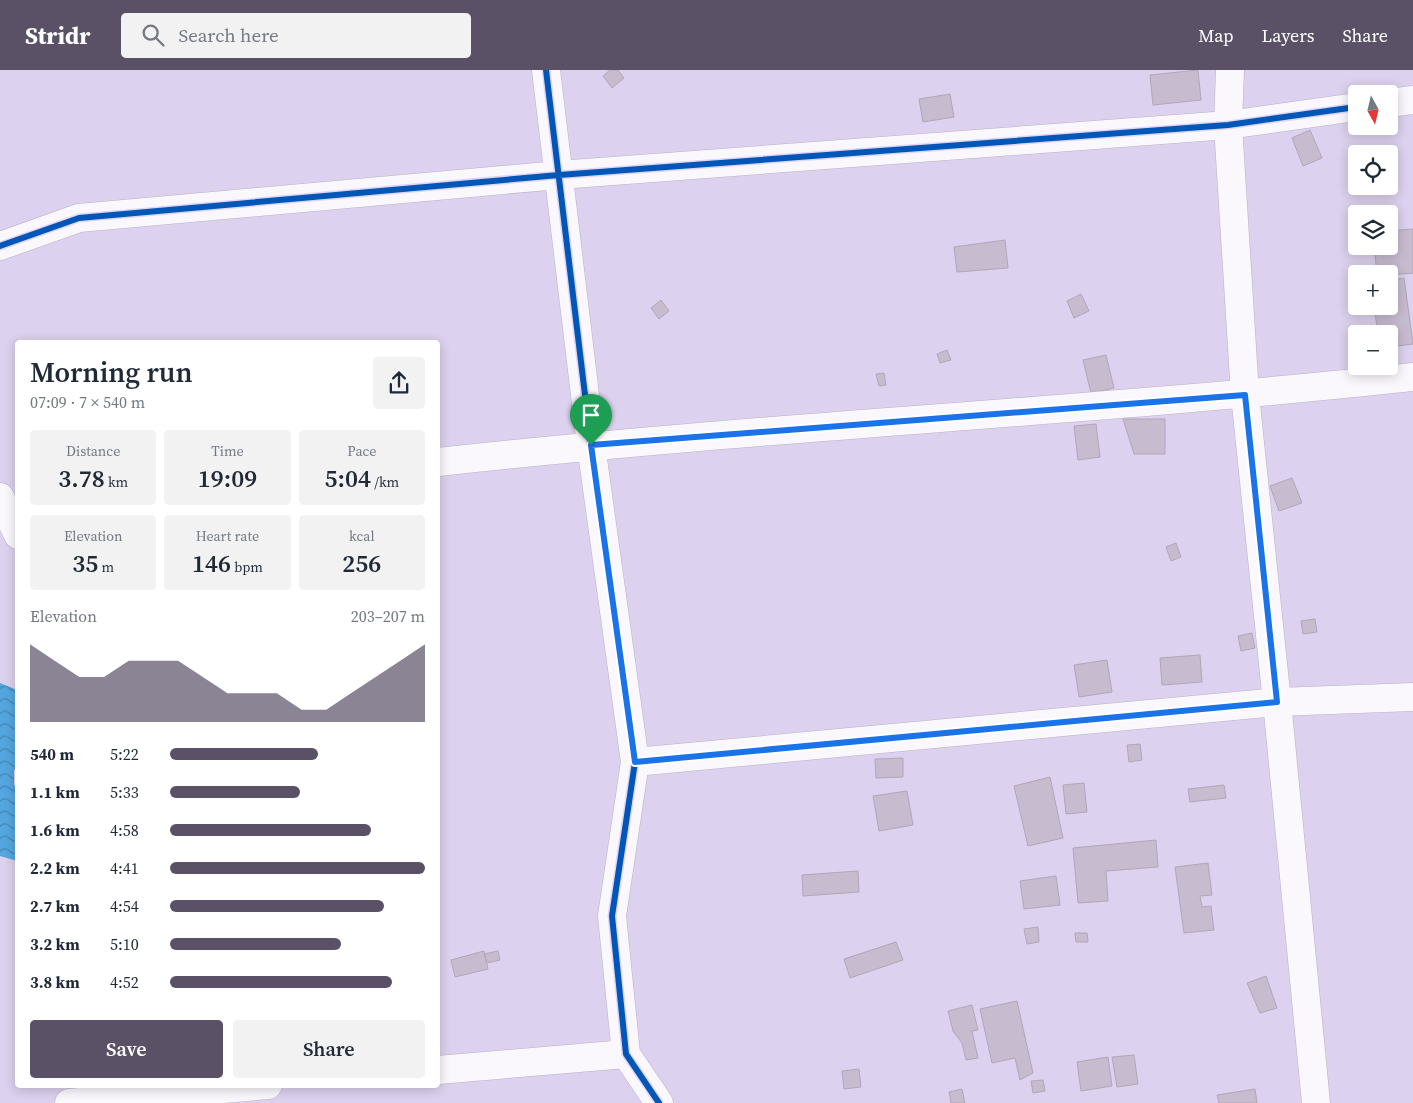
<!DOCTYPE html>
<html lang="en">
<head>
<meta charset="utf-8">
<style>
	:root { --surface:#fff; --page:#f2f2f3; --text:#1f2937; --muted:#747a83; --accent:#5a5167 }
	body { margin:0; font-family:"Source Serif 4",serif; background:var(--page); color:var(--text); height:100vh; display:flex; flex-direction:column; font-size:19px; white-space:nowrap }
	* { box-sizing:border-box; margin:0 }
	p { font-size:16px; color:var(--muted) }
	.icon { flex:none; width:28px; height:28px; fill:none; stroke:currentColor; stroke-width:2; stroke-linecap:round; stroke-linejoin:round }
	.map { position:relative; flex:1; overflow:hidden }
	.panel { position:absolute; left:15px; top:270px; width:425px; height:748px; display:flex; flex-direction:column; background:var(--surface); border-radius:5px; box-shadow:0 2px 12px #0003 }
	.panel>* { flex:none }
	.needle { width:32px; rotate:172deg }
	.fabs { position:absolute; left:1348px; top:15px; display:grid; gap:10px }
	.fabs a { display:grid; place-items:center; width:50px; height:50px; border-radius:5px; background:var(--surface); box-shadow:0 2px 12px #0003; font-size:25px }
	.pin { position:absolute; display:grid; place-items:center; width:42px; height:42px; color:#fff; margin:-51px -21px; border-radius:50% 50% 50% 0; rotate:-45deg; box-shadow:0 0 5px #0007 }
	.pin .icon { rotate:45deg }
	.round { display:grid; place-items:center; flex:none; width:52px; height:52px; border-radius:5px; background:var(--page) }
	.overview { display:flex; align-items:center; justify-content:space-between; height:85px; padding:0 15px }
	h1 { font-size:28px; font-weight:600; line-height:38px }
	.figures { display:grid; grid-template-columns:repeat(3,1fr); gap:8px; height:85px; padding:5px 15px }
	.figures div { display:grid; align-content:center; border-radius:5px; background:var(--page); text-align:center }
	.figures b { font-size:25px; font-weight:600 }
	.figures small { font-size:14px; font-weight:400 }
	.figures p { font-size:14px }
	.chart { height:140px; padding:10px 15px }
	.chart p { display:flex; justify-content:space-between }
	.chart svg { width:100%; height:90px; margin-top:5px; fill:var(--accent); opacity:.7 }
	.button { display:flex; gap:10px; margin-top:auto; padding:10px 15px }
	.button a { flex:1; height:58px; border-radius:5px; background:var(--accent); color:#fff; font-size:20px; font-weight:600; line-height:58px; text-align:center }
	.button a+a { background:var(--page); color:var(--text) }
	ul { padding:0 15px; list-style:none; font-size:16px }
	li { display:grid; grid-template-columns:80px 60px 1fr; align-items:center; height:38px }
	li i { height:12px; border-radius:6px; background:var(--accent) }
	header { display:flex; align-items:center; gap:30px; box-sizing:border-box; height:70px; padding:0 25px; background:var(--accent); color:#fff }
	header strong { font-size:24px }
	nav { display:flex; gap:28px; margin-inline-start:auto; font-size:18px }
	.search { width:350px; height:45px; background:var(--page); display:flex; align-items:center; gap:12px; box-sizing:border-box; padding:0 18px; border-radius:5px; color:var(--muted); font-size:19px }
	.map>svg:first-child { display:block }
	.water { fill:url(#water-waves) }
	.building { fill:#c7bbd0; stroke:#b2a6ba }
	.lines { fill:none; stroke-linecap:round; stroke-linejoin:round }
	.minor-casing { stroke:#bab1c8; stroke-width:29 }
	.minor { stroke:#faf8fc; stroke-width:28 }
	.cycleway-casing { stroke:#e2d6f7; stroke-width:9 }
	.cycleway { stroke:#0057b8; stroke-width:6 }
	.route-casing { stroke:#fff; stroke-width:10 }
	.route { stroke:#1a73e8; stroke-width:6 }
</style>
</head>
<body>
<header>
<strong>Stridr</strong>
<div class="search"><svg class="icon" aria-label="search" viewBox="0 0 24 24"><circle cx="10" cy="10" r="6"/><path d="M15 15l6 6"/></svg>Search here</div>
<nav><a>Map</a><a>Layers</a><a>Share</a></nav>
</header>
<div class="map">
<svg width="1413" height="1033" viewBox="0 0 1413 1033">
	<defs>
		<pattern id="water-waves" width="16" height="10" patternUnits="userSpaceOnUse" patternTransform="scale(1.25)"><rect width="16" height="10" fill="#54a6e0"/><path d="M0 5q4-4 8 0t8 0" fill="none" stroke="#4486b5"/></pattern>
	</defs>
	<rect width="100%" height="100%" fill="#dcd1ee"/>
	<path class="water" d="M0,613L17,620V698L14,700V715L18,716L17,791L0,786Z"/>
	<path class="building" d="M610,0H618L624,8L612,18L603,6Z
		M1198,0L1201,30L1153,35L1150,5Z
		M950,24L954,47L923,52L919,29Z
		M1310,60L1322,88L1303,96L1292,68Z
		M1413,159V203L1389,205L1377,204L1374,176H1389V161Z
		M1005,170L1008,198L957,202L954,177Z
		M1404,208L1413,274L1389,277V264H1378L1374,236H1389V210Z
		M1081,224L1089,241L1074,248L1067,231Z
		M661,230L669,241L659,249L651,238Z
		M947,280L951,290L940,293L937,284Z
		M1106,285L1114,318L1091,323L1083,290Z
		M884,303L886,315L879,316L876,304Z
		M1123,349H1165V384H1134Z
		M1096,354L1100,387L1078,390L1074,356Z
		M1292,408L1302,433L1279,441L1270,416Z
		M1176,473L1181,487L1171,491L1166,477Z
		M1315,549L1317,562L1303,564L1301,551Z
		M1252,563L1255,578L1241,581L1238,566Z
		M1200,585L1202,612L1162,615L1160,588Z
		M1107,590L1112,622L1079,627L1074,595Z
		M1140,674L1142,690L1129,692L1127,675Z
		M903,688V707L876,708L875,689Z
		M1050,707L1063,768L1028,776L1014,716Z
		M1084,713L1087,742L1066,744L1063,715Z
		M1224,715L1226,728L1190,732L1188,719Z
		M907,721L913,755L879,761L873,726Z
		M1156,770L1158,797L1106,801L1108,831L1078,833L1073,778Z
		M1208,793L1212,825L1200,826L1202,837L1211,836L1214,860L1184,863L1175,797Z
		M858,801L859,822L803,826L802,805Z
		M1056,806L1060,835L1024,839L1020,811Z
		M1038,857L1039,872L1027,874L1024,859Z
		M1075,863H1087L1088,872H1076Z
		M896,872L903,890L850,908L844,889Z
		M484,881L488,899L455,907L451,890Z
		M498,881L500,890L487,893L484,884Z
		M1266,906L1277,938L1260,943L1247,913Z
		M1017,931L1033,1003L1020,1010L1015,988L992,993L980,939Z
		M972,935L978,960L972,961L978,988L966,990L962,973L953,961L948,941Z
		M1134,985L1138,1014L1117,1017L1112,987Z
		M1108,987L1112,1016L1081,1021L1077,992Z
		M859,999L861,1017L844,1019L842,1001Z
		M1043,1010L1045,1021L1033,1023L1031,1011Z
		M962,1019L965,1033H951L949,1022Z
		M1255,1019L1257,1033H1219L1217,1025Z"/>
	<g class="lines">
		<defs>
			<path id="minor" d="M546,0L591,375L635,692L612,846L626,984L659,1033
				M1230,0L1228,55L1245,325L1277,632L1316,1033
				M1389,33L1413,30
				M0,176L79,148L559,105L1228,55L1356,37
				M438,392C762,356 1088,342 1413,307
				M0,427L18,465
				M635,692L1277,632L1413,627
				M438,1000L626,984
				M69,1033L268,1015"/>
		</defs>
		<use href="#minor" class="minor-casing"/>
		<use href="#minor" class="minor"/>
		<defs>
			<path id="cycleway" d="M546,0L591,375L635,692L612,846L626,984L659,1033
				M0,176L79,148L559,105L1228,55L1356,37"/>
		</defs>
		<use href="#cycleway" class="cycleway-casing"/>
		<use href="#cycleway" class="cycleway"/>
	</g>
	<g class="lines">
		<defs>
			<path id="route" d="M1245,325L1277,632L635,692L591,375Z"/>
		</defs>
		<use href="#route" class="route-casing"/>
		<use href="#route" class="route"/>
	</g>
</svg>
<div class="fabs">
<a><svg class="needle" viewBox="-14 -14 28 28"><path d="M0-13l5 13h-10z" fill="#e53935"/><path d="M0 13l5-13h-10z" fill="#747a83"/></svg></a>
<a><svg class="icon" aria-label="locate" viewBox="0 0 24 24"><circle cx="12" cy="12" r="6"/><path d="M12 2v4M12 18v4M2 12h4M18 12h4"/></svg></a>
<a><svg class="icon" aria-label="layers" viewBox="0 0 24 24"><path d="M12 4l9 5-9 5-9-5zM3 14l9 5 9-5"/></svg></a>
<a>+</a>
<a>−</a>
</div>
<div class="pin" style="left:591px;top:375px;background:#1e9e55"><svg class="icon" aria-label="arrive" viewBox="0 0 24 24"><path d="M6 21V4h12l-3 4 3 4H6"/></svg></div>
<section class="panel">
<div class="overview"><div><h1>Morning run</h1><p>07:09 · 7 × 540 m</p></div><a class="round"><svg class="icon" aria-label="share" viewBox="0 0 24 24"><path d="M12 15V3M7 8l5-5 5 5M5 13v7h14v-7"/></svg></a></div>
<div class="figures">
<div><p>Distance</p><b>3.78<small> km</small></b></div>
<div><p>Time</p><b>19:09</b></div>
<div><p>Pace</p><b>5:04<small> /km</small></b></div>
</div>
<div class="figures">
<div><p>Elevation</p><b>35<small> m</small></b></div>
<div><p>Heart rate</p><b>146<small> bpm</small></b></div>
<div><p>kcal</p><b>256</b></div>
</div>
<div class="chart"><p><span>Elevation</span>203–207 m</p>
<svg viewBox="0 0 160 44" preserveAspectRatio="none"><path d="M0 44V6L10 14L20 22L30 22L40 14L50 14L60 14L70 22L80 30L90 30L100 30L110 38L120 38L130 30L140 22L150 14L160 6V44z"/></svg>
</div>
<ul>
<li><b>540 m</b>5:22<i style="width:58%"></i></li>
<li><b>1.1 km</b>5:33<i style="width:51%"></i></li>
<li><b>1.6 km</b>4:58<i style="width:79%"></i></li>
<li><b>2.2 km</b>4:41<i style="width:100%"></i></li>
<li><b>2.7 km</b>4:54<i style="width:84%"></i></li>
<li><b>3.2 km</b>5:10<i style="width:67%"></i></li>
<li><b>3.8 km</b>4:52<i style="width:87%"></i></li>
</ul>
<div class="button"><a>Save</a><a>Share</a></div>
</section>
</div>
</body>
</html>
